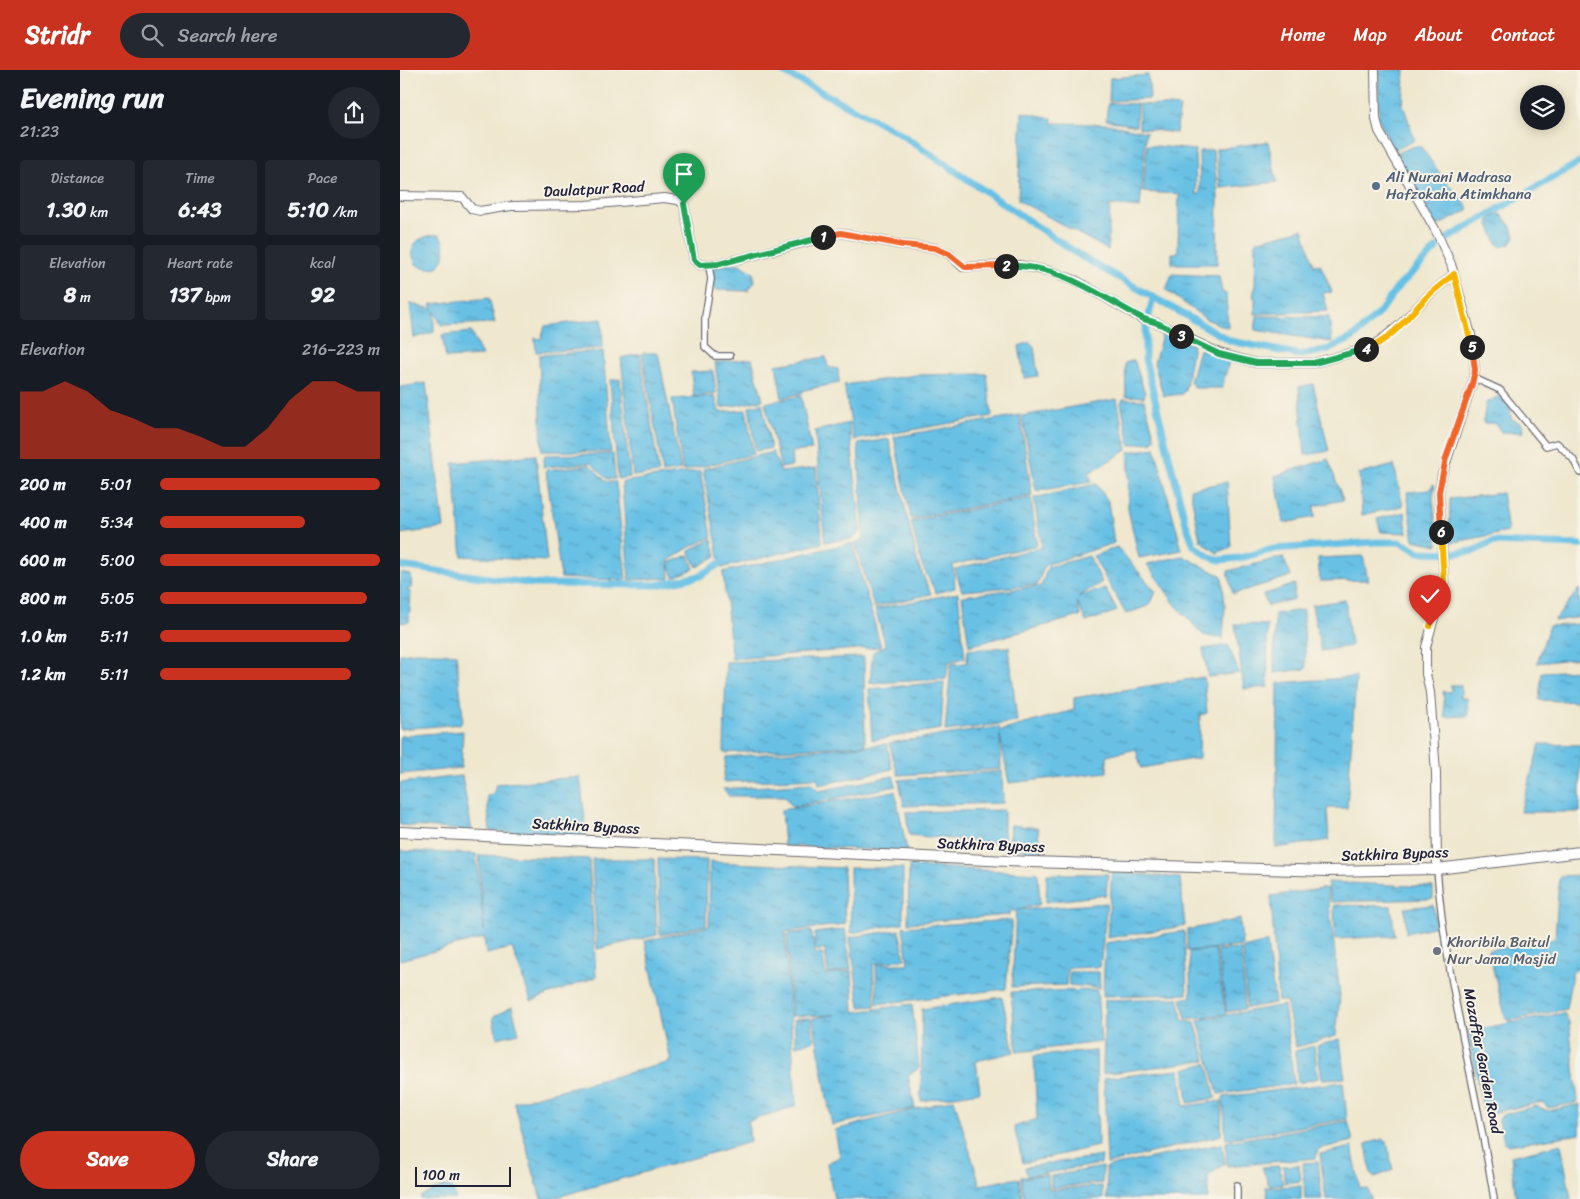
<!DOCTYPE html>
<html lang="en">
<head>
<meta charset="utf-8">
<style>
	:root { --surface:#171b24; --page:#242831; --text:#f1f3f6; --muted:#9ea1a6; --accent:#c8321e }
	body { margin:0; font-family:Sriracha,sans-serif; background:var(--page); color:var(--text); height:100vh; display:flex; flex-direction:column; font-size:19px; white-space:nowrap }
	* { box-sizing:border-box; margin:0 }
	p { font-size:16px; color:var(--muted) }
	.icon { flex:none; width:28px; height:28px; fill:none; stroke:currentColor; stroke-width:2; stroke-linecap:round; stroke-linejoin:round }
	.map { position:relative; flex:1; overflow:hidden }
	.panel { display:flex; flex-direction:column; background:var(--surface); width:400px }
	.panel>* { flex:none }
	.tools { position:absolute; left:1120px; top:15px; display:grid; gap:10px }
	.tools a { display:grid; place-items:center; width:45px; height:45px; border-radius:50%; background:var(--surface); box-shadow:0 2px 12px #0003; font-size:25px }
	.scale { position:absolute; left:15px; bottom:12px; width:96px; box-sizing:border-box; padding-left:5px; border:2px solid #22223b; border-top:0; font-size:14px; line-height:18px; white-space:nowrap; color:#22223b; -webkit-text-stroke:4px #f7f3e8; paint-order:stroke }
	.pin { position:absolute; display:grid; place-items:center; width:42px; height:42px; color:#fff; margin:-51px -21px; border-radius:50% 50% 50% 0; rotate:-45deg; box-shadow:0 0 5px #0007 }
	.pin .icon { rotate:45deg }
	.km { position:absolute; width:25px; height:25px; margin:-12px; border-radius:50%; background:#222; color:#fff; font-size:14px; line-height:25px; text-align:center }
	.round { display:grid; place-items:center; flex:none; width:52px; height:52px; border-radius:26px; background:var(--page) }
	.headline { display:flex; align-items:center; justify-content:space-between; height:85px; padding:0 20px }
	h1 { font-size:28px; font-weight:800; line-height:38px }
	.metrics { display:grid; grid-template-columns:repeat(3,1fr); gap:8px; height:85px; padding:5px 20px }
	.metrics div { display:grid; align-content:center; border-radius:5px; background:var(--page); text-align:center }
	.metrics b { font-size:21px; font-weight:800 }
	.metrics small { font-size:14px; font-weight:400 }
	.metrics p { font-size:14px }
	.chart { height:140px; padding:10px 20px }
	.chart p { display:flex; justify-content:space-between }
	.chart svg { width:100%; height:90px; margin-top:5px; fill:var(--accent); opacity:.7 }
	.action { display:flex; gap:10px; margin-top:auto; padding:10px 20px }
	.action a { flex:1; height:58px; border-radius:30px; background:var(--accent); color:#fff; font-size:20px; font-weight:800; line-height:58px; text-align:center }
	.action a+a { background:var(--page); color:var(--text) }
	ul { padding:0 20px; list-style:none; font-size:16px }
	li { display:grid; grid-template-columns:80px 60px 1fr; align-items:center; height:38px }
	li i { height:12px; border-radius:6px; background:var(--accent) }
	header { display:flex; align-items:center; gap:30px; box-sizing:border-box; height:70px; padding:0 25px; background:var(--accent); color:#fff }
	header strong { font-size:24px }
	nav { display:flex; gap:28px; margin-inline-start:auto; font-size:18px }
	.search { width:350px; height:45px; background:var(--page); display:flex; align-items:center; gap:12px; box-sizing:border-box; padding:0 18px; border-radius:28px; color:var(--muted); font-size:19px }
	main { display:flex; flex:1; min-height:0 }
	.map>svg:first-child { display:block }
	.water { fill:url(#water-ripples); stroke:#457290 }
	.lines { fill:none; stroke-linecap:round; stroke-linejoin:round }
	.canal { stroke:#68c1e5; stroke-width:7 }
	.street-casing { stroke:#6a676e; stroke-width:8 }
	.secondary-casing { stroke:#6a676e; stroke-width:10 }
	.highway-casing { stroke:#6a676e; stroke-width:12 }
	.street { stroke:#fff; stroke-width:5.5 }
	.secondary { stroke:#fff; stroke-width:8 }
	.highway { stroke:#fff; stroke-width:10 }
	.split-1-casing { stroke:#fff; stroke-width:10 }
	.split-2-casing { stroke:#fff; stroke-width:10 }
	.split-3-casing { stroke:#fff; stroke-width:10 }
	.split-4-casing { stroke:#fff; stroke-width:10 }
	.split-5-casing { stroke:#fff; stroke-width:10 }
	.split-6-casing { stroke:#fff; stroke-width:10 }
	.split-7-casing { stroke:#fff; stroke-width:10 }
	.split-1 { stroke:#22a559; stroke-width:6 }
	.split-2 { stroke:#f0652b; stroke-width:6 }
	.split-3 { stroke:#22a559; stroke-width:6 }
	.split-4 { stroke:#22a559; stroke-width:6 }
	.split-5 { stroke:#f5b400; stroke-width:6 }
	.split-6 { stroke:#f0652b; stroke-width:6 }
	.split-7 { stroke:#f5b400; stroke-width:6 }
	.service-dot { fill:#5c6f8a; stroke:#f7f3e8; stroke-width:2 }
	.worship-dot { fill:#6b7280; stroke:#f7f3e8; stroke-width:2 }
	.labels { text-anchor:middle; stroke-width:4; stroke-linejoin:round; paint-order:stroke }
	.service-label { font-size:15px; fill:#4e5e75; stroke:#f7f3e8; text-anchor:start }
	.street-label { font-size:15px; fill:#22223b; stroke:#f7f3e8 }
	.worship-label { font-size:15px; fill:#5b616d; stroke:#f7f3e8; text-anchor:start }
</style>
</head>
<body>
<header>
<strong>Stridr</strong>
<div class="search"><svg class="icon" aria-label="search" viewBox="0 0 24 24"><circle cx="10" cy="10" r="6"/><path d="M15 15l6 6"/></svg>Search here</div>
<nav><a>Home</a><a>Map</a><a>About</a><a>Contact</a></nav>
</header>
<main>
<section class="panel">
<div class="headline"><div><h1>Evening run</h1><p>21:23</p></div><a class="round"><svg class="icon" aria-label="share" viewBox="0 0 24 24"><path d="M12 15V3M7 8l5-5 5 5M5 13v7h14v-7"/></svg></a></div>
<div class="metrics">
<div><p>Distance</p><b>1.30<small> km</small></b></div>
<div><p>Time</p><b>6:43</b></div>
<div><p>Pace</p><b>5:10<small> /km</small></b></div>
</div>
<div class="metrics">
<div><p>Elevation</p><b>8<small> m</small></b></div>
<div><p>Heart rate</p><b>137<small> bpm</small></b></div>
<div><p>kcal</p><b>92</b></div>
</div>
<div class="chart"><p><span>Elevation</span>216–223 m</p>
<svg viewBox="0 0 160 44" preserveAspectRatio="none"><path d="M0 44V11L10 11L20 6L30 11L40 20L50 24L60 29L70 29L80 33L90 38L100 38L110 29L120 15L130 6L140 6L150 11L160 11V44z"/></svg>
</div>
<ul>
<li><b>200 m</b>5:01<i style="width:100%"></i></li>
<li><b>400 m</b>5:34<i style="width:66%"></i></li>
<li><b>600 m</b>5:00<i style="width:100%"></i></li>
<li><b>800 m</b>5:05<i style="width:94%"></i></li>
<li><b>1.0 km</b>5:11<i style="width:87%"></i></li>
<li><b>1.2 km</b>5:11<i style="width:87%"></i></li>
</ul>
<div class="action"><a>Save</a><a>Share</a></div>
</section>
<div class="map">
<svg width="1180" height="1129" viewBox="0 0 1180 1129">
	<defs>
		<pattern id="water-ripples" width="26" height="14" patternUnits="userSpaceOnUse" patternTransform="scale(1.25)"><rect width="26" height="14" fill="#68c1e5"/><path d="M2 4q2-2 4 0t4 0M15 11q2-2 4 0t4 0" fill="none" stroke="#559cbb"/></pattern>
	</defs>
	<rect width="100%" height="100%" fill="#f7f3e8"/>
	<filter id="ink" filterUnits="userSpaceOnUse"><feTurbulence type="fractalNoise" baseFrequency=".02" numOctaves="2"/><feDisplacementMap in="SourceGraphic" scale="10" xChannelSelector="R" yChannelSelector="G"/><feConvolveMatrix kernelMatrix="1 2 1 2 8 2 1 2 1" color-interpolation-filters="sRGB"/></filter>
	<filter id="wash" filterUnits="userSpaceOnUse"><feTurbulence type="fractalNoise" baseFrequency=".0096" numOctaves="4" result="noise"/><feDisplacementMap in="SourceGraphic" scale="20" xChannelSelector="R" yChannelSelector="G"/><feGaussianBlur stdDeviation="1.12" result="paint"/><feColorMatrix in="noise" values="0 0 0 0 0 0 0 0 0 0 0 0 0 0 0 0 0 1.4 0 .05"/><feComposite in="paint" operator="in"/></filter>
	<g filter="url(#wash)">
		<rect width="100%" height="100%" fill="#efe7ce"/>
		<path class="water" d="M978,0H1005L1003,35L1015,70L997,79L992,78L979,49Z
			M748,5L750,29L709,31L710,8Z
			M708,33L737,34L736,56L706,50Z
			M739,34L780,37L776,63L739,58Z
			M622,42L652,48V53L707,54L746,62L740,138L710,135L708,180L618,130Z
			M868,72L877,112L820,118L816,79Z
			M747,75L795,80L796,124H800L799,81L813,80L818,127L817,194H772V183H778L779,124L743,122Z
			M1015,76L1021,77L1044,109L1069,138L1067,141L1037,156L1034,154L1017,119L1001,97L996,83Z
			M1100,144L1110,155L1115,166L1111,173L1101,177L1097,173L1088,152L1092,147Z
			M903,159L914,195L920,194L932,222L923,223L928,241L855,244V227H853L855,215L856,171Z
			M33,165H40C51,187 41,207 16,194C7,177 16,168 33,165Z
			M330,194H339L353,202L355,211L348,221L316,220L312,213L313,198Z
			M772,204L819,206L822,222L826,224L828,258L806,249L766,220Z
			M89,228L95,253L41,255L34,241V262L14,268L10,234L33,239L31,234Z
			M857,246L929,247L932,272L855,260Z
			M202,249L203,278L136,282L135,268L141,269L145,256Z
			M763,261L793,275L785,321L782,324L764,326L763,325L754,293Z
			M71,262L82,286L46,288L42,265Z
			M630,272L634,277L638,306L624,308L619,276Z
			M799,279L830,287L822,318H795L790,312Z
			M203,281L211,382L142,381L139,285Z
			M242,283H258L281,400L263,403Z
			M240,284L259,403L233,406L221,288Z
			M426,287L428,297L438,299L439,313L404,320L402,323L382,328L376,295Z
			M352,289L363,330L321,338L315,292Z
			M734,290L745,323L744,327L726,326L725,293Z
			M313,301L316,323L294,327L291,302Z
			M587,304L592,346L454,370L444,315L516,305Z
			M220,309L230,407L218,409L210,310Z
			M26,313L44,458L0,464V317Z
			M913,314L929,381L905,385L899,317Z
			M315,326L319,342L346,340L354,384L283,401L272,329Z
			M401,326L412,380L391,382L392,396L381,398L365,333Z
			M1099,326L1110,333L1111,349L1122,354L1123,362H1101L1095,353H1083L1086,333Z
			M717,329L727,380L689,403L692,412L636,421L622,346Z
			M723,329L744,330L755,368L753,372L730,375L721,333Z
			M362,333L371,378L356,381L349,337Z
			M620,345L632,426L511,449L494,367Z
			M449,353L461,462L452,469L425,472L415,361Z
			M489,369L518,494L531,524L474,537L455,473L464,469L458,374Z
			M755,378L782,480L739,488L728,439L729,382Z
			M373,382L381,402L416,398L422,473L321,498L303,399Z
			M213,384L215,409H207L191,393L143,397L145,385Z
			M136,385L147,491L62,486L53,393Z
			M928,389L943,430L914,436L915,447L884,453L875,406Z
			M190,395L207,412H216L226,510L161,508L146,400Z
			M994,395L1003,436L962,445L959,404Z
			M300,401L312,467L288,478L268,491L269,493L289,485L294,499L274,507L269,494L270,508L229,510L222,412Z
			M827,412L831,477L817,483L800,470L790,419Z
			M696,414L708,431L714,473L645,495L637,515L562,521L555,499L642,477L634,428Z
			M1033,414L1035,415L1033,428L1038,475L1014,470L1007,422L1030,420Z
			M1102,423L1108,462L1049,473L1050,429Z
			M631,428L637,475L553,495L555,518L536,523L521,493L511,451Z
			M1005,442L1007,463L981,462L977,449Z
			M312,469L316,486L297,497L289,481Z
			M452,473L481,577L332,589L323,502Z
			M717,477L756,522L750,535L726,544L693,486Z
			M689,486L702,512L678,527L705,518L717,541L686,552L677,532L680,546L569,576L562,526L641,516L648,497Z
			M783,486L822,506L825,535L823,569L803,565L775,534L747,494Z
			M963,486L968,510L920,511L918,488Z
			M883,487L891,506L833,524L828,501Z
			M0,503L11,505L12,518H9L8,521L11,522L9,552L0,553Z
			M895,514L894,529L868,536L863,525Z
			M1179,519L1180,547L1154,551Z
			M558,523L565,588L549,592L546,609L470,613L473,582L486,576L475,539Z
			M945,530L951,576L921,581L912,535Z
			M903,540L906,599L874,603L875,544Z
			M835,554L867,555L868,617L844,619Z
			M1180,554V588L1137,593L1149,556Z
			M828,575L839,603L808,607L803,579Z
			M609,577L617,652L545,661L551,594L567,593L568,580Z
			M17,582L56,584L63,646L61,654L0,659V584Z
			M464,587L465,675L324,683L326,592Z
			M1180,600V632L1139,630L1142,602Z
			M804,607L807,643L800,645L799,688L741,698L736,679L707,686V702L609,713L600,665L601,699L498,705L489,673L599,657L600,661L674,640V628Z
			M956,607L947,738H927L929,770L876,778L878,613Z
			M544,612L541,659L472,670L469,619Z
			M1051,615H1061V628H1067L1068,646L1045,647L1043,621L1046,623L1051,621Z
			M63,661L61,698L0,704V666Z
			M487,674L492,699L419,715L418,708L323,712L326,687Z
			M1140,674L1180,675V742H1120Z
			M602,701L603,733L504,736L499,710Z
			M62,706L72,761L0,755V713Z
			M493,706L496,716L392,737L385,726H329L323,719L412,713L419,721Z
			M180,707L187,767L90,761L87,726L94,723L96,714Z
			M495,721L507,781L384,776L381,740Z
			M604,740V774L509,765L506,742Z
			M611,755L638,758L640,782L609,778Z
			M0,781L76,784L84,861L79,785L189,789L196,907L131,931L112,878L86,884L84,868L0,890Z
			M192,789H254L257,865L197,879Z
			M258,789L307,790L306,855L260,865Z
			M310,792L443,798L445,854L385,862L396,1036L348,1051L350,1072L150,1129H141L114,1032L271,992L245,871L309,856Z
			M509,796L638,803L640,834L618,840L707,833L700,897L667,898L666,915L612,917L616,840L609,842V845L508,853Z
			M450,798H503V853L451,863Z
			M712,802L780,808L785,856L707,868Z
			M647,804H708L706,825L646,832Z
			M1180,805V897L1172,903L1166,939L1109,951L1106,949L1088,880L1155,869L1159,809L1161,806Z
			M927,812L1033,817V829L931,832Z
			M927,818L940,925L936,966L896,977L886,931H878L871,826Z
			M934,835L991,836L995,866L935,869Z
			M1033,835L1037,856L1006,863L1005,838Z
			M840,849L842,876L787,881V860Z
			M612,850L606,919L477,934L476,894H508L503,857Z
			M445,859L451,899L428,904L425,880H415V884H422L426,905L452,901L454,942L512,934L519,998L508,1005L515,1038L432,1055L413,948L435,945L392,946L387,864L411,861L415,879V863Z
			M499,860L505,889L473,894L475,936L460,937L450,867Z
			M784,861L787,924L703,926L705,873Z
			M867,872L875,933L847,938L843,878Z
			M815,879L826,944L786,949L781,929L791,927L789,882Z
			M841,879L845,939L827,942L817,880Z
			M669,902H699L700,918L669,915Z
			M697,920L701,972L617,982L611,922Z
			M602,927L614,982L576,991L580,1022L521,1031L522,939Z
			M778,928L783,950L795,953L806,990L703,1004L705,930Z
			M884,935L894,1014L818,1024L798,950Z
			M112,937L119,963L97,968L93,947Z
			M1164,943L1169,952L1178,1032L1148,1038L1142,1032L1086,1044L1083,1039L1068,961Z
			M411,948L414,970L396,976L394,949Z
			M940,969L945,1008L922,1009L917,976Z
			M914,976L918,1008L898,1013L895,981Z
			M696,981L698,1076L623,1093L614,1057L637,1049L634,986Z
			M807,993L816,1028L788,1033L784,999Z
			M780,1000L784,1036L822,1031L821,1065L707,1094L704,1008Z
			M943,1012L947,1049L826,1069L823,1027Z
			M554,1029L580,1115L619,1108L622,1129H434L427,1093L440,1087L435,1060Z
			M1180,1034V1064L1115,1074L1108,1075L1104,1072L1099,1050L1102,1045L1136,1036L1148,1041Z
			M948,1051L953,1071L918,1079L916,1088L827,1096L826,1072Z
			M983,1069L987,1072L993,1100L975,1107L971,1104L966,1074Z
			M822,1074L825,1093L808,1106V1129H707L706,1097Z
			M1161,1074L1171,1129H1116L1111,1086Z
			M952,1077L960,1118L968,1119L971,1129H926L920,1084Z
			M702,1086L701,1094L627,1106L625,1097Z
			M918,1092L922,1129H905L903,1093Z
			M899,1095L901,1111L885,1113L883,1096Z
			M879,1096L883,1114L869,1115L862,1097Z
			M703,1097L702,1113L651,1118V1106Z
			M648,1105L649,1120L702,1116L703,1129H624L621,1107Z
			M47,1116L53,1120L56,1129H21V1127L34,1120Z
			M901,1116V1129H868L866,1117Z"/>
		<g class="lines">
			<path class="canal" d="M379,0L498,62L682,187L831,271L901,285L929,279L954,267L980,242L997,218L1037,178
				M1045,170L1180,92
				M753,228L745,262V289L786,454L794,476L808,486L819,490L840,488L874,479L976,472H1000L1019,482L1055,483L1074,481L1092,472L1180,475
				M0,496L134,514L257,515L300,506L328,488"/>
		</g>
	</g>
	<g filter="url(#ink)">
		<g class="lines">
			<defs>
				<path id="street" d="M309,196L311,209L305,247V277L315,286H330
					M1074,308L1100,320L1146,376L1157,373L1173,389L1180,403
					M1037,799C1045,910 1077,1019 1094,1129
					M837,1129V1115"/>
				<path id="secondary" d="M975,0L976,49L979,61L1036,161L1051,194L1071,265L1075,300L1072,314L1042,405L1039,422L1044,512L1026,577V604L1030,622L1036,703L1037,799
					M0,126L62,127L72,139L80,141L111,136L186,135L264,128L278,130L284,134L294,190L300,195L319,194L441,163L503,175L535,178L549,184L563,197L619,195L649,201L677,211L742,249L755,252L819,283L856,293H914L972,277L1000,255L1029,225L1054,204"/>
				<path id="highway" d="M0,762L631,792L927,801L1037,799L1180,782"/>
			</defs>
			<use href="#street" class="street-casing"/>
			<use href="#secondary" class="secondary-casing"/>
			<use href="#highway" class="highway-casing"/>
			<use href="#street" class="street"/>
			<use href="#secondary" class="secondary"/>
			<use href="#highway" class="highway"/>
		</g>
	</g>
	<g class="lines" filter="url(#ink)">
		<defs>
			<path id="split-1" d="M284,134L294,190L300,195L319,194L423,167"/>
			<path id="split-2" d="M423,167L441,163L503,175L535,178L549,184L565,197L606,196"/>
			<path id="split-3" d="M606,196C657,193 697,224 740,247C744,250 749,250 754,252C764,255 773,261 781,266"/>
			<path id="split-4" d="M781,266L819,284L856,293H914L966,279"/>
			<path id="split-5" d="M966,279C992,271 1011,242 1030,224C1038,217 1046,211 1054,204L1072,277"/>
			<path id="split-6" d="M1041,462L1039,422L1046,388L1072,314L1075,300L1072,277"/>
			<path id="split-7" d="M1030,556L1040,530L1044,512L1041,462"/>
		</defs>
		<use href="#split-1" class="split-1-casing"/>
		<use href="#split-2" class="split-2-casing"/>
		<use href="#split-3" class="split-3-casing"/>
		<use href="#split-4" class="split-4-casing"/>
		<use href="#split-5" class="split-5-casing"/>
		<use href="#split-6" class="split-6-casing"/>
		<use href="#split-7" class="split-7-casing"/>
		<use href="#split-1" class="split-1"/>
		<use href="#split-2" class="split-2"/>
		<use href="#split-3" class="split-3"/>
		<use href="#split-4" class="split-4"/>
		<use href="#split-5" class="split-5"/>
		<use href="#split-6" class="split-6"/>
		<use href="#split-7" class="split-7"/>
	</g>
	<circle class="service-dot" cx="976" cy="116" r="5"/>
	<circle class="worship-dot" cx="1037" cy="881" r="5"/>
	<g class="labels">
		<g class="service-label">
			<text x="986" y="112">Ali Nurani Madrasa<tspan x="986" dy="17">Hafzokaha Atimkhana</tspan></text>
		</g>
		<g class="street-label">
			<text transform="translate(194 119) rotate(-3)" y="5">Daulatpur Road</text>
			<text transform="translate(186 756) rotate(3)" y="5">Satkhira Bypass</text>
			<text transform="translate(591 775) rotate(2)" y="5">Satkhira Bypass</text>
			<text transform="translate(995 784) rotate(-2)" y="5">Satkhira Bypass</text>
			<text transform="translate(1083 991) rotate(79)" y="5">Mozaffar Garden Road</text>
		</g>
		<g class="worship-label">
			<text x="1047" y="877">Khoribila Baitul<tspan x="1047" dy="17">Nur Jama Masjid</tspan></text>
		</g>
	</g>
</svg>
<div class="tools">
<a><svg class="icon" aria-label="layers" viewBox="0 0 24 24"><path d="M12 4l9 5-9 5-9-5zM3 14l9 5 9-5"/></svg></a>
</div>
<div class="scale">100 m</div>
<div class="pin" style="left:284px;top:134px;background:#1e9e55"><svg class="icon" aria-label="arrive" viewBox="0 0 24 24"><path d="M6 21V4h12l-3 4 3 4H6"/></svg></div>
<div class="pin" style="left:1030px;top:556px;background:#d93025"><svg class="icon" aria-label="check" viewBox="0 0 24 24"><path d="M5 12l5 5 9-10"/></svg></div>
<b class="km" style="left:423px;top:167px">1</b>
<b class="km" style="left:606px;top:196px">2</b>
<b class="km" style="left:781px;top:266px">3</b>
<b class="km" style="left:966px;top:279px">4</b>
<b class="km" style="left:1072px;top:277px">5</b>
<b class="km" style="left:1041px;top:462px">6</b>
</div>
</main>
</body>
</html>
